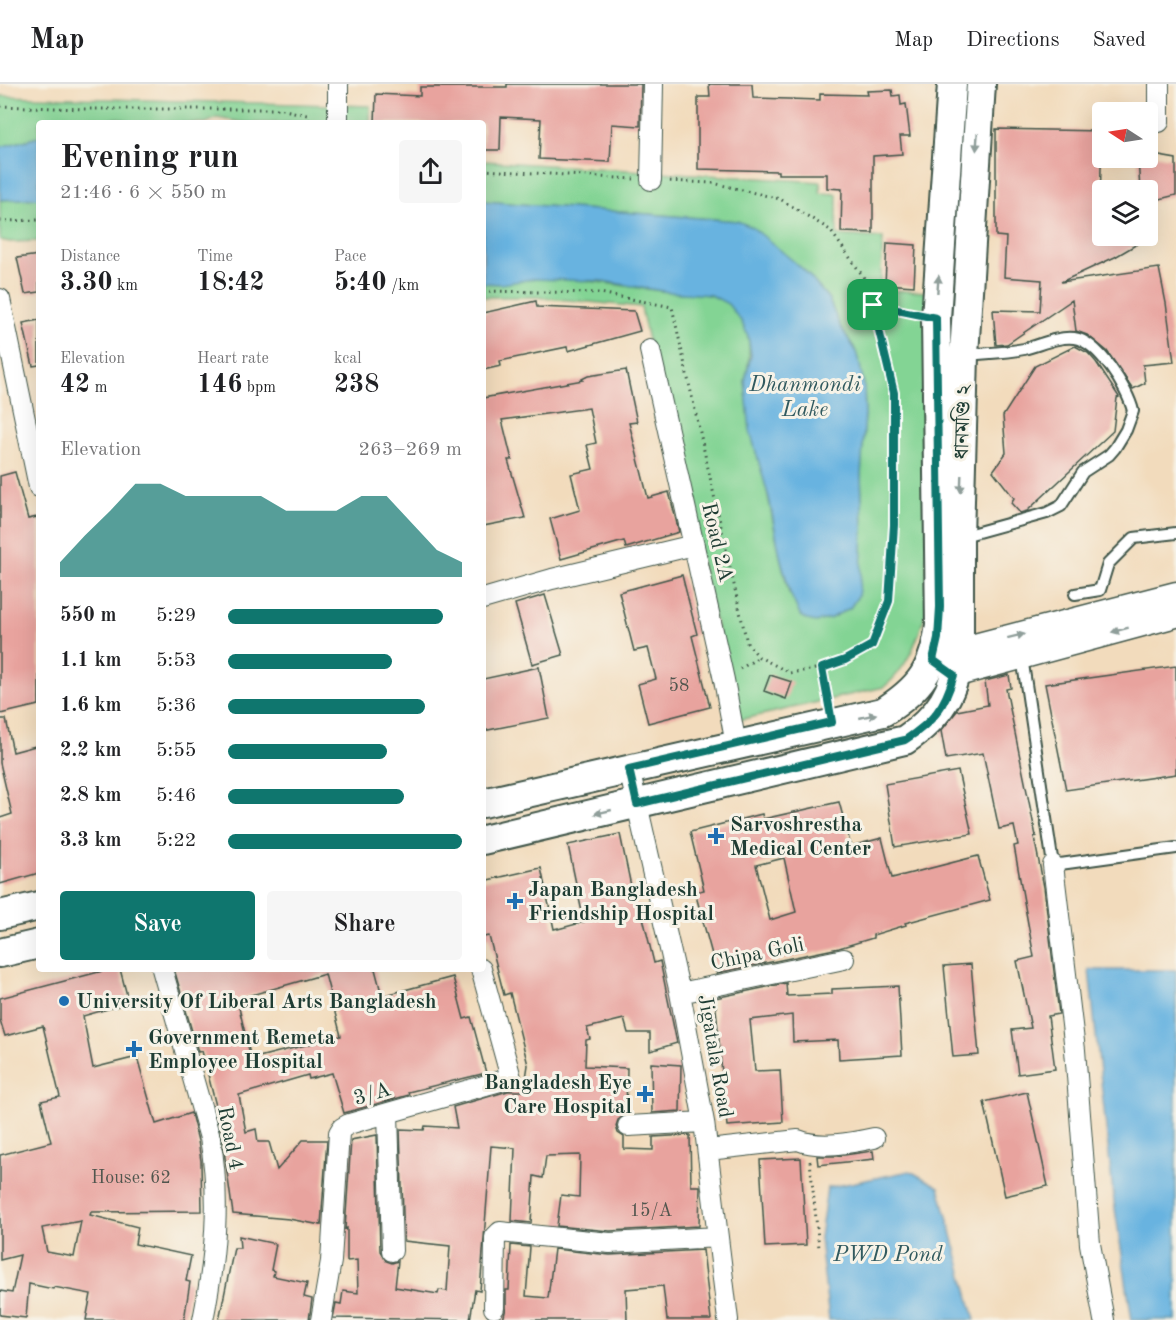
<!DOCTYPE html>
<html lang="en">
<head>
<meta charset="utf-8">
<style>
	:root { --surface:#fff; --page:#f6f6f6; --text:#202124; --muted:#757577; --line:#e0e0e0; --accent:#0f766e }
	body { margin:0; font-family:"Old Standard TT","Noto Serif Bengali",serif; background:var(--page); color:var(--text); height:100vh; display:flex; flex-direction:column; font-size:22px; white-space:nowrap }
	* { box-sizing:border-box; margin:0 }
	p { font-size:20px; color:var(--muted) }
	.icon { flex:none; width:33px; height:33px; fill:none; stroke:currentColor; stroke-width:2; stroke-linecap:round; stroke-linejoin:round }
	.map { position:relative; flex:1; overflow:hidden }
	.drawer { position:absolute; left:36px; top:36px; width:450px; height:852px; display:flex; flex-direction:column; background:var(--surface); border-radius:6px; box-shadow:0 6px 24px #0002 }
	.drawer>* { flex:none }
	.needle { width:39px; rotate:282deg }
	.buttons { position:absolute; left:1092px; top:18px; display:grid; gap:12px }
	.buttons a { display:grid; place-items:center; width:66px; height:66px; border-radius:6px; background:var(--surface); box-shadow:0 6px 24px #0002; font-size:30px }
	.pin { position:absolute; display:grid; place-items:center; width:51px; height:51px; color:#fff; margin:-26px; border-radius:12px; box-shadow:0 3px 9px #0006 }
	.round { display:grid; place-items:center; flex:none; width:63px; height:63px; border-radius:6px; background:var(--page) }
	.summary { display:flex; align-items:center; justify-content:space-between; height:102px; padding:0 24px }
	h1 { font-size:33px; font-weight:700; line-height:45px }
	.stats { display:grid; grid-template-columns:repeat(3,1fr); gap:9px; height:102px; padding:6px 24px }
	.stats div { display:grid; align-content:center }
	.stats b { font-size:26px; font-weight:700 }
	.stats small { font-size:16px; font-weight:400 }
	.stats p { font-size:16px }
	.chart { height:168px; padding:12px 24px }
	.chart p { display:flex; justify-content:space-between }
	.chart svg { width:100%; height:108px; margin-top:6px; fill:var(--accent); opacity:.7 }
	.action { display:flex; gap:12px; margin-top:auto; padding:12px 24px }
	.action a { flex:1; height:69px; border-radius:6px; background:var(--accent); color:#fff; font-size:24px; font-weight:700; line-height:69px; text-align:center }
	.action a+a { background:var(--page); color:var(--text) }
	ul { padding:0 24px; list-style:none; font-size:20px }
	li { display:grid; grid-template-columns:96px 72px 1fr; align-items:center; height:45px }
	li i { height:15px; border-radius:8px; background:var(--accent) }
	header { display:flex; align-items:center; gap:36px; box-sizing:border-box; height:84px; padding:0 30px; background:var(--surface); border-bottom:2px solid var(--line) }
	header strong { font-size:28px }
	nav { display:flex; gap:33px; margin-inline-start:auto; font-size:21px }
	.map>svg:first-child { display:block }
	.green { fill:#83d494; stroke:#518864; stroke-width:1.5 }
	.water { fill:#67b3e0; stroke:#43788a; stroke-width:1.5 }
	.building { fill:#e8a39e; fill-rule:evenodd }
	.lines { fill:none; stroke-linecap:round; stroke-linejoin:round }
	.service-casing { stroke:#3f5548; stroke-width:14 }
	.minor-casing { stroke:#3f5548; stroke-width:22 }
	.tertiary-casing { stroke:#3f5548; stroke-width:27 }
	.secondary-casing { stroke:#3f5548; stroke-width:32 }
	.path { stroke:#3f5548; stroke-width:3; stroke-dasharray:1.5 4.5; stroke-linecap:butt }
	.service { stroke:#fff; stroke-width:10 }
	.minor { stroke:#fff; stroke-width:20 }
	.tertiary { stroke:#fff; stroke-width:24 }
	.secondary { stroke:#fff; stroke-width:28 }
	.oneway { fill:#8f9e9a }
	.route-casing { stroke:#fff; stroke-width:12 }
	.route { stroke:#0f766e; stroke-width:8 }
	.poi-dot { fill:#1f6fb2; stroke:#f7f3e8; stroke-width:2 }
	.labels { text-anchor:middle; stroke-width:6; stroke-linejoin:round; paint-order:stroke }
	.number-label { font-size:18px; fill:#51564e }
	.street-label { font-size:21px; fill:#1f3d34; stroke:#f7f3e8 }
	.poi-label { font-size:21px; font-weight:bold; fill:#1f3d34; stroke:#f7f3e8; text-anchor:start }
	.water-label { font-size:22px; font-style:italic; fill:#315a5f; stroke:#f7f3e8 }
</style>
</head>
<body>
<header>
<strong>Map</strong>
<nav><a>Map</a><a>Directions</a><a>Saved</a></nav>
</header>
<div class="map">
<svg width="1176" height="1236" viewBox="0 0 1176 1236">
	<rect width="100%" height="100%" fill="#f7f3e8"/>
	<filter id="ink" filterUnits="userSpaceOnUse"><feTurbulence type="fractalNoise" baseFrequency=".0167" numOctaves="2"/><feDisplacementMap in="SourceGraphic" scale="12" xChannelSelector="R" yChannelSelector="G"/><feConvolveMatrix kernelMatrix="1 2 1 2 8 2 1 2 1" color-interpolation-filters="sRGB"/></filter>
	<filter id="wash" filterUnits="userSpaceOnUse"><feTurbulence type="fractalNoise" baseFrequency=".008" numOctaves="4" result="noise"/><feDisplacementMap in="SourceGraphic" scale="24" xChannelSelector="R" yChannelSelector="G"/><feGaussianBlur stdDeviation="1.35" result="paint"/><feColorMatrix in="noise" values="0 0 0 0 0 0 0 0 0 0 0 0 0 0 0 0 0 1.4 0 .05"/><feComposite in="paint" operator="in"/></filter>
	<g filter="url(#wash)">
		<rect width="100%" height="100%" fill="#f2dbbc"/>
		<path class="green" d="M0,12L370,22V39H247L217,34L206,39H133L119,34L106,36L83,35L75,39H39V53L0,63Z
			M483,77L821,98L820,109L837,110V151L883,154L880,206L929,208L926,528C917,557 908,584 884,603L739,636L650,266L641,223L536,213H483V199C500,200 516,196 533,195C580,193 625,203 671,208C689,210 714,207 728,220C753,243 752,267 745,297L780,472L789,509L829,535L850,524L858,512L863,444L861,391L865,330L864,300L855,265L840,242L828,214L738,137L483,117Z
			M39,114V157L10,158L0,156V116Z"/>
		<path class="water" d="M39,53V114L0,116V63Z
			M483,117L737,137L752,143L773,160L805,187L828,214L840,242L855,265L860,281L864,301L865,330L861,391L863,444L861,490L858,512L850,524L829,535L816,538L807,536L800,531L790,509L780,472L769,414L750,347L745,297L751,271L748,252L741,237L728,220L711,211L668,208L601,197L533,195L501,200L483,199Z
			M1089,886H1176V1236H1132L1114,1118Z
			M910,1087L939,1103L975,1236H829L820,1154L827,1104Z"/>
		<g id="blocks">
			<path class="building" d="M507,0H641L640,42L612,40L610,78L539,75L541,35L501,33L500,66H483V39H375L376,10L420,12V3H507Z
				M709,0H752L753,14L820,16V10L868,11L867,7L892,6L893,12L900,11L901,21L906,20L910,52H900L902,70L873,72V149L841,148L842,105L827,104V90H778V87L698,85V13H710Z
				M996,45L1102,47L1100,120H1102V152H1151L1115,173L1061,198L1159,184L1166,219L1174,278L1143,281L1145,299L1133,305L1107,267L1087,251L1076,247L1072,216L1007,260L996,261L993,226L1040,227L1042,196L1004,193L1006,153L996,152Z
				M1148,70L1176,75V111L1148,118V106H1140L1138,74H1148Z
				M887,159L916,161L914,202L885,200Z
				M39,171V208L25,210L17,174Z
				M536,217L537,223L634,227L640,247L568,267L567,263L500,277L501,282L483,286V229Z
				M39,236V281L33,282L23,239Z
				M1075,262L1088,269L1096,278L1119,313L1117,314L1113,347L1027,427L1020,429L1011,419L1014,414L993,387L1006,369L1003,332L1035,282Z
				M626,286L637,338L629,339L648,414L669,408L679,448L626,464L624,457L561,475L550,435L580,426L571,390L593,385L587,361L596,359L589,324L502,336L512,376H508L525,434L483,442V314L583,296L582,295L588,292Z
				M15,388L28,435L37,433L39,442V621L0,630V392Z
				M682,491L697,550L692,552L710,623L648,639L638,600L656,595L648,564L634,567L619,508Z
				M545,511L563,571L532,580L515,520Z
				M1176,582V690L1066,706L1045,600Z
				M539,583L549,634L483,647V595Z
				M770,591L792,598L786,615L764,607Z
				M1009,591L1011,604L1006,605L1036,752L1034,753L1044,803L1059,930L1048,932L1055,985L1018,990L1012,946L1031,944L1017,877L1034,873L1014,762L1018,761L1014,742L999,745L983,669L946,675L941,647L957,627L988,621L985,597Z
				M0,635H6L13,668L39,661V789L0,800V734L12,730L0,679Z
				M958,687L972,750L895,763L885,700Z
				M839,718L851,762L882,754L892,794L978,772L990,816L905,839L906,841L873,851V854L839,864L717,889L695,808L704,806L690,748L762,730L763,735ZM784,774L796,828L770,836L756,781Z
				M620,750L635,821H640L654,879L660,877L677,959L650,967V949H628L624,935L587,944L590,955L586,956L585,982L627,984L626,1030L618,1036L616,1042L618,1049L624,1053V1065L653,1066V1053L690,1051L691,1102H700L699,1142L610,1147L557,1142L561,1111L579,1113L580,1071L546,1072L543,1094L534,1092L531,1139L512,1137L515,1064L491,1062L480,1207L475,1206L470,1236L333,1234L336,1219L341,1220L343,1207L358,1209L357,1176L347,1177V1144L345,1145L351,1056L377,1051L380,1167L386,1177L392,1179L398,1177L395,1203L438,1210L439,1206L447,1207L450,1162L404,1157L400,1045L424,1046L425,1042L457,1044L453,1023L508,1007H524L528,981L510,909L504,911L489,852L483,853V797L541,784L554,845L558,844V845L584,838L568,761Z
				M971,880L979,971L953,973L944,882Z
				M110,885H120L129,919L83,932L93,984L137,973L156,1040L191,1029L198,1057L201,1077L202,1127L91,1128L90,1131L138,1143L135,1160L191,1172L186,1197L190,1198L184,1236H86L91,1210L54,1203L53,1205L29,1200L26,1234L0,1231V1207L12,1209L20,1171L0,1176V1071L51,1058L41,1017L60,1013L43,942L5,952L0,936V914ZM81,1137L74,1173L47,1168L42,1144Z
				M174,885H375L382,912L453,893L464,935L471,933L486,989L408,1008L409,1011L344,1029L332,989L309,995L308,991L239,1011L246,1048L256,1045L258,1058H269L277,1086L303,1056H327L321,1141L289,1135L233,1130L222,1052L213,1022H216L202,967L198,968ZM325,890L341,952L251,975L237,915Z
				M786,899L787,912L832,910V905L898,902L902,971L839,975L838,956L793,958L792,931L750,936L755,987L780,986L783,1038L727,1042L715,914Z
				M651,979L681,981L680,1027L652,1029Z
				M1027,1008L1048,1102L1005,1112L984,1018Z
				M873,1067L874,1075L818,1081L817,1072H837Z
				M801,1074L806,1161L765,1163L760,1076Z
				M239,1152L276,1160L271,1186L274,1187L273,1192L307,1199L304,1213L312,1215L309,1236H219L234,1164H240Z
				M511,1161L530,1163L526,1212L548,1214L554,1165L610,1171L703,1166L711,1236H667L663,1202L626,1205L627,1236H503L506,1224V1206H509Z"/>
		</g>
	</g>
	<g filter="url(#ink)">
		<use href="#blocks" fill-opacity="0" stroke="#3f5548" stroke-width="1.5"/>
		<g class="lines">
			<defs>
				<path id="service" d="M960,453L1047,429L1061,422L1083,388L1109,371L1115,364L1126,346L1133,327C1128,305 1098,257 1074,254C1058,252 1040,261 1024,265C1005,269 984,269 964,271
					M1075,510L1100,506L1108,480L1134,454L1176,449
					M1022,573L1053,781L1176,764"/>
				<path id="minor" d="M1159,38V0
					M338,39V0
					M651,96L653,0
					M0,215L39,403
					M650,266L724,596L736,661
					M483,515L552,495L694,461
					M629,685L680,909L704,1038L728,1236
					M1053,781L1075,966L1090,1160L1104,1236
					M162,885L210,1054C221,1115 215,1176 203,1236
					M680,909L844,875
					M388,1029L392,1167
					M628,1042L704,1038
					M708,1066L798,1056C820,1065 851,1059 874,1054
					M494,1224L495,1153L500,1148L610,1159L718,1153
					M321,1236L331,1177L339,1049L342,1044L349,1040L511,994L481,885"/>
				<path id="tertiary" d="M959,566L1176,510
					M954,591L1176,531"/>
				<path id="secondary" d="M483,719L883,628C921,604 934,585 940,541L936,234L952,0
					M483,756L905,656C939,633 956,607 959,566V453L964,271L981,0
					M0,831L39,822
					M0,869L39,860"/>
			</defs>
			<use href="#service" class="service-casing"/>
			<use href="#minor" class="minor-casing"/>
			<use href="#tertiary" class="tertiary-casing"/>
			<use href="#secondary" class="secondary-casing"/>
			<path class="path" d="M0,22L83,25H280L307,31L310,39
				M483,86L634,95
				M0,137L39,136
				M483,207L600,209L672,223L747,559L759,573L790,589L822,584L845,576L872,561L889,517L894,441V309L873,221L863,192L830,146L780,115L713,99L667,97
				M873,221L912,229
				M822,584L828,618
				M740,585L759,573
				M810,1077L819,1164"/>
			<use href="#service" class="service"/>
			<use href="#minor" class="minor"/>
			<use href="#tertiary" class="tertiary"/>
			<use href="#secondary" class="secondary"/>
		</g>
		<defs><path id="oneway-solid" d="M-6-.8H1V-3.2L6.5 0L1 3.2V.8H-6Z" transform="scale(1.5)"/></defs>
		<g class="oneway">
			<use href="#oneway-solid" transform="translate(977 58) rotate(94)"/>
			<use href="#oneway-solid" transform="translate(938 200) rotate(-86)"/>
			<use href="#oneway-solid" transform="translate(961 400) rotate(92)"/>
			<use href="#oneway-solid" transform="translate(1120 546) rotate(165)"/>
			<use href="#oneway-solid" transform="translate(1016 552) rotate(-14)"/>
			<use href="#oneway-solid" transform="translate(868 632) rotate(-13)"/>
			<use href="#oneway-solid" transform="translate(603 728) rotate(167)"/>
		</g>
	</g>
	<g class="lines" filter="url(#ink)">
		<defs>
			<path id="route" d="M873,221L936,234L940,523L938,554L933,576L954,591C945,623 933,638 905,656L637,720L629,685L832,638L822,584L845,576L872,561L889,517L894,441V309Z"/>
		</defs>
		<use href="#route" class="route-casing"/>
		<use href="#route" class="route"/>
	</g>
	<g class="poi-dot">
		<path d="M713 743h6v6h6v6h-6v6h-6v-6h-6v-6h6z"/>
		<path d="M512 808h6v6h6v6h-6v6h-6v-6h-6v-6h6z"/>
		<circle cx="64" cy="917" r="6"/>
		<path d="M131 956h6v6h6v6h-6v6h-6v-6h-6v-6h6z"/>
		<path d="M642 1001h6v6h6v6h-6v6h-6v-6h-6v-6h6z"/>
	</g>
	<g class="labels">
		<g class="number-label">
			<text x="679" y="607">58</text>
			<text x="131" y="1099">House: 62</text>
			<text x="651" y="1132">15/A</text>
		</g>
		<g class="street-label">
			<text transform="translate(962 338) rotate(-88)" y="7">ধানমণ্ডি ২</text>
			<text transform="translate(718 458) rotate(77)" y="7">Road 2A</text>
			<text transform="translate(757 869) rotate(-12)" y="7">Chipa Goli</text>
			<text transform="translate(716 972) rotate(80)" y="7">Jigatala Road</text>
			<text transform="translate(372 1009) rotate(-16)" y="7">3/A</text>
			<text transform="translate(231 1054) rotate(79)" y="7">Road 4</text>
		</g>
		<g class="poi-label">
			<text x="730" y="747">Sarvoshrestha<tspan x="730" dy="24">Medical Center</tspan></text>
			<text x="528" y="812">Japan Bangladesh<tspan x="528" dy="24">Friendship Hospital</tspan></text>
			<text x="76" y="924">University Of Liberal Arts Bangladesh</text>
			<text x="148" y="960">Government Remeta<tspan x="148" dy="24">Employee Hospital</tspan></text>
			<text x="632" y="1005" text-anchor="end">Bangladesh Eye<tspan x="632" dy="24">Care Hospital</tspan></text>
		</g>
		<g class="water-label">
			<text x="805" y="307">Dhanmondi<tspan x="805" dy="25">Lake</tspan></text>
			<text x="888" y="1177">PWD Pond</text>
		</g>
	</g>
</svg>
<div class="buttons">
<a><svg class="needle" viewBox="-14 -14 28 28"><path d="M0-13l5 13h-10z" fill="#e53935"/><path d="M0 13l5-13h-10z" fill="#757577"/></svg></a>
<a><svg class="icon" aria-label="layers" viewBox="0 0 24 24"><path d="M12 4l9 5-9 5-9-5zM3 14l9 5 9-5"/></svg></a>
</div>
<div class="pin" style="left:873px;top:221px;background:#1e9e55"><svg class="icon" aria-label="arrive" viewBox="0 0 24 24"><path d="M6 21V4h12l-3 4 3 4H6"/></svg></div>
<section class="drawer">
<div class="summary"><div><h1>Evening run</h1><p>21:46 · 6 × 550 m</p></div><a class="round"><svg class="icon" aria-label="share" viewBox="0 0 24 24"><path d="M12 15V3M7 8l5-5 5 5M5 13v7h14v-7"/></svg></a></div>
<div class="stats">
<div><p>Distance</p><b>3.30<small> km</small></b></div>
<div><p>Time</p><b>18:42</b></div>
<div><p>Pace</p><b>5:40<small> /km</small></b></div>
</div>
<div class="stats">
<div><p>Elevation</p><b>42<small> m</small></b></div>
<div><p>Heart rate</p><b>146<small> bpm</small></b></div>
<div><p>kcal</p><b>238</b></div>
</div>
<div class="chart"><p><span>Elevation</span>263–269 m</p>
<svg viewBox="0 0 160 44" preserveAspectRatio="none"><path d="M0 44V38L10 27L20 17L30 6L40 6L50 11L60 11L70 11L80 11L90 17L100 17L110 17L120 11L130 11L140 22L150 33L160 38V44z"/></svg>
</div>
<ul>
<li><b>550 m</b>5:29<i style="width:92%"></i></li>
<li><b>1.1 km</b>5:53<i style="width:70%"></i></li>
<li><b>1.6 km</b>5:36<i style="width:84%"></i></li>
<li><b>2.2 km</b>5:55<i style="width:68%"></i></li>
<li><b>2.8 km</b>5:46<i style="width:75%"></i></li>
<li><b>3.3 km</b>5:22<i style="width:100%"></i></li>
</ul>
<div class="action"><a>Save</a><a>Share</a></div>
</section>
</div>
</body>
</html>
